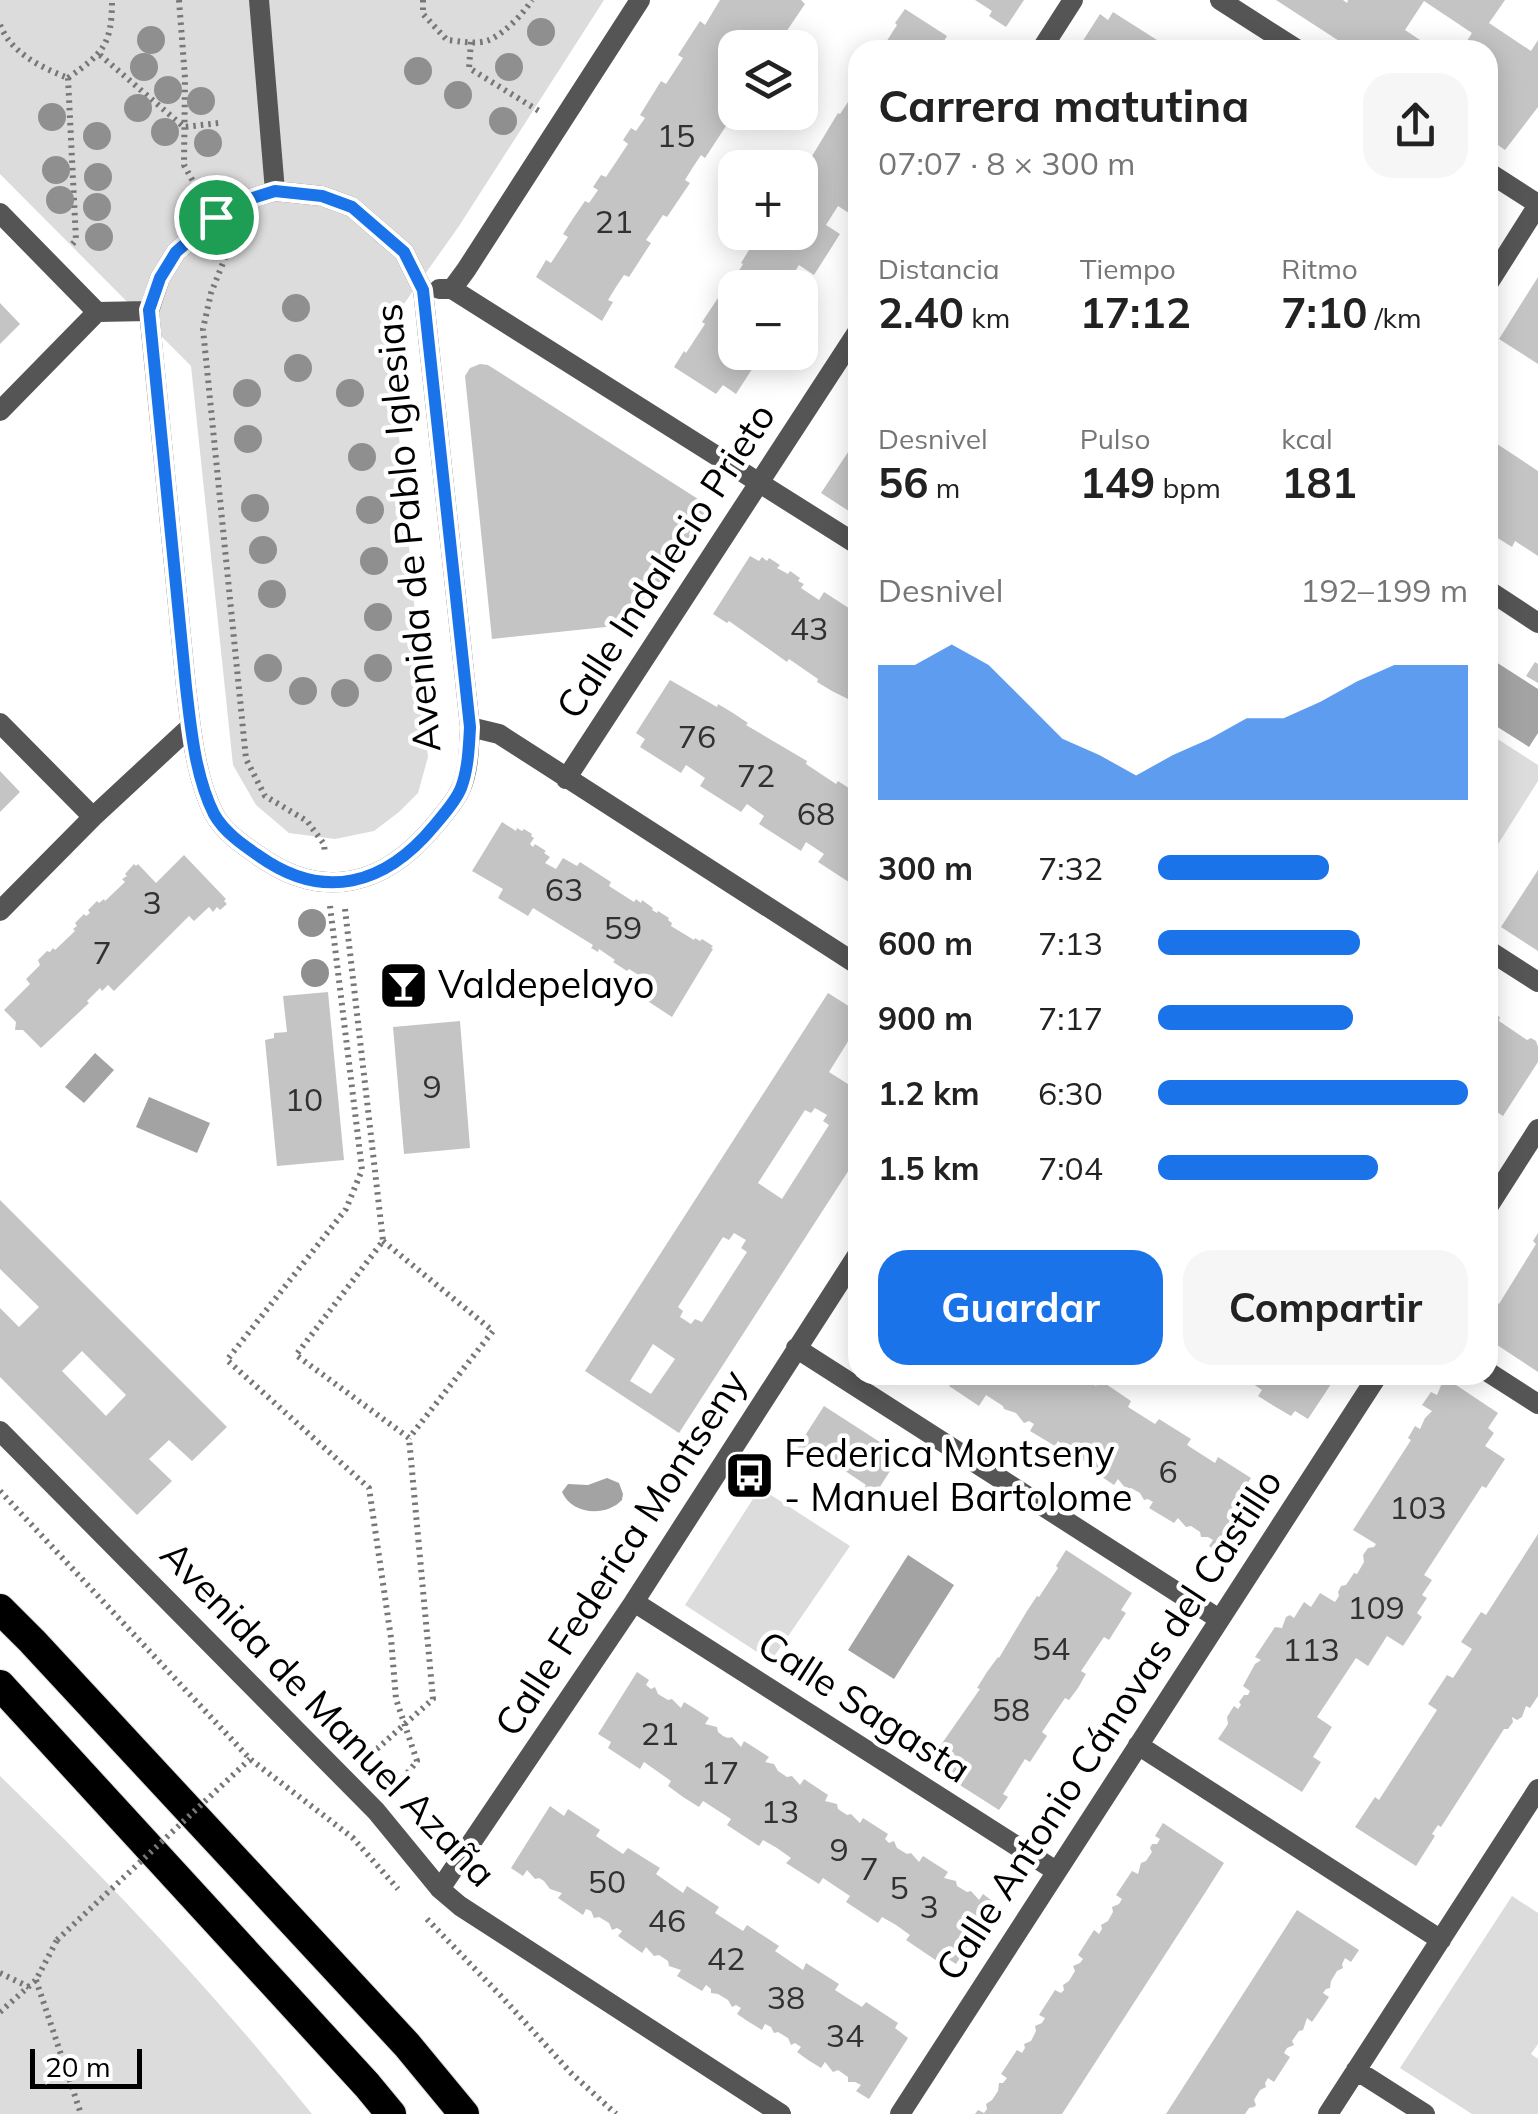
<!DOCTYPE html>
<html lang="es">
<head>
<meta charset="utf-8">
<style>
	:root { --surface:#fff; --page:#f6f6f6; --text:#222; --muted:#767676; --accent:#1a73e8 }
	body { margin:0; font-family:Mulish,sans-serif; background:var(--page); color:var(--text); height:100vh; display:flex; flex-direction:column; font-size:38px; white-space:nowrap }
	* { box-sizing:border-box; margin:0 }
	p { font-size:32px; color:var(--muted) }
	.icon { flex:none; width:55px; height:55px; fill:none; stroke:currentColor; stroke-width:2; stroke-linecap:round; stroke-linejoin:round }
	.map { position:relative; flex:1; overflow:hidden }
	.sheet { position:absolute; left:848px; top:40px; width:650px; height:1345px; display:flex; flex-direction:column; background:var(--surface); border-radius:30px; box-shadow:0 5px 25px #0003 }
	.sheet>* { flex:none }
	.controls { position:absolute; left:718px; top:30px; display:grid; gap:20px }
	.controls a { display:grid; place-items:center; width:100px; height:100px; border-radius:20px; background:var(--surface); box-shadow:0 5px 25px #0003; font-size:50px }
	.scale { position:absolute; left:30px; bottom:25px; width:112px; box-sizing:border-box; padding-left:10px; border:5px solid #000; border-top:0; font-size:28px; line-height:35px; white-space:nowrap; color:#000; -webkit-text-stroke:8px #fff; paint-order:stroke }
	.pin { position:absolute; display:grid; place-items:center; width:85px; height:85px; color:#fff; margin:-42px; border:5px solid #fff; border-radius:50%; box-shadow:0 2px 10px #0007 }
	.round { display:grid; place-items:center; flex:none; width:105px; height:105px; border-radius:30px; background:var(--page) }
	.overview { display:flex; align-items:center; justify-content:space-between; height:170px; padding:0 30px }
	h1 { font-size:45px; font-weight:700; line-height:75px }
	.metrics { display:grid; grid-template-columns:repeat(3,1fr); gap:15px; height:170px; padding:10px 30px }
	.metrics div { display:grid; align-content:center }
	.metrics b { font-size:42px; font-weight:700 }
	.metrics small { font-size:28px; font-weight:400 }
	.metrics p { font-size:28px }
	.chart { height:280px; padding:20px 30px }
	.chart p { display:flex; justify-content:space-between }
	.chart svg { width:100%; height:180px; margin-top:10px; fill:var(--accent); opacity:.7 }
	.button { display:flex; gap:20px; margin-top:auto; padding:20px 30px }
	.button a { flex:1; height:115px; border-radius:30px; background:var(--accent); color:#fff; font-size:40px; font-weight:700; line-height:115px; text-align:center }
	.button a+a { background:var(--page); color:var(--text) }
	ul { padding:0 30px; list-style:none; font-size:32px }
	li { display:grid; grid-template-columns:160px 120px 1fr; align-items:center; height:75px }
	li i { height:25px; border-radius:12px; background:var(--accent) }
	.map>svg:first-child { display:block }
	.green { fill:#dcdcdc }
	.water { fill:#a3a3a3 }
	.building { fill:#c4c4c4; fill-rule:evenodd }
	.lines { fill:none; stroke-linecap:round; stroke-linejoin:round }
	.highway-casing { stroke:#dbdbdb; stroke-width:32 }
	.path { stroke:#777; stroke-width:6; stroke-dasharray:2.5 5; stroke-linecap:butt }
	.street { stroke:#555; stroke-width:20 }
	.highway { stroke:#000; stroke-width:30 }
	.path-bridge { stroke:#777; stroke-width:6; stroke-dasharray:2.5 5; stroke-linecap:butt }
	.tree { fill:#8f8f8f }
	.route-casing { stroke:#fff; stroke-width:20 }
	.route { stroke:#1a73e8; stroke-width:12 }
	.labels { text-anchor:middle; stroke-width:9; stroke-linejoin:round; paint-order:stroke }
	.number-label { font-size:32px; fill:#313131 }
	.street-label { font-size:38px; fill:#000; stroke:#fff }
	.poi-label { font-size:38px; fill:#000; stroke:#fff; text-anchor:start }
</style>
</head>
<body>
<div class="map">
<svg width="1538" height="2114" viewBox="0 0 1538 2114">
	<rect width="100%" height="100%" fill="#fff"/>
	<path class="green" d="M0,0H604L459,226L389,325L428,757L418,793L399,812L374,831L335,839L289,833L256,805L233,765L191,366L0,174Z
		M1488,733L1538,765V781L1488,860V780L1493,767L1488,756Z
		M760,1488L850,1546L771,1661L685,1605Z
		M0,1776C110,1882 216,1995 312,2114H0Z
		M1512,1896L1538,1913V2044L1531,2054L1538,2059V2114H1472L1400,2068Z"/>
	<path class="water" d="M1488,657L1538,689V733L1529,747L1488,721Z
		M95,1053L114,1070L84,1103L65,1087Z
		M149,1097L210,1123L197,1153L136,1127Z
		M607,1478L619,1483L623,1494L622,1500C606,1517 572,1515 562,1492L568,1484L588,1485Z
		M908,1555L954,1585L894,1679L848,1650Z"/>
	<path class="building" d="M720,0H801L805,4L782,38L778,36L771,48H735V103L723,120L728,123L705,158L701,155L693,167L685,180L690,183L667,217L663,215L655,227L646,240L651,243L629,277L624,275L616,287L608,300L613,302L602,321L536,277L546,260L551,263L568,237L563,234L574,217L585,201L589,203L598,190L593,187L601,175L606,177L628,144L623,140L631,128L636,131L645,118L640,115L661,81L666,84L683,58L678,55L700,21L705,25Z
		M975,0H1024L1006,27L989,16L992,11Z
		M1276,0H1343L1347,3L1348,0H1505L1489,23L1531,51L1538,40V107L1505,150L1488,138V50H1461L1472,33L1424,1L1405,30L1435,50H1353Z
		M905,9L947,36L941,46L947,50H881L897,25L895,23Z
		M1113,12L1157,40L1150,50H1077L1100,14L1108,20Z
		M858,87V206L852,215L838,206L826,225L840,234L814,275L799,265L787,284L792,288H735V352H763L736,394L723,385L716,394L674,367L684,351L686,353L705,324L702,322L722,292L725,293L734,279L743,264L741,263L760,232H800V176L838,113L840,114Z
		M1538,277V364L1499,339Z
		M0,303L20,324L0,344Z
		M480,364L488,365L709,506L654,593L649,590L625,625L492,639L465,376L470,368Z
		M858,437V517L821,493Z
		M1488,438L1538,471V556L1515,541L1512,547L1488,532Z
		M750,556L759,561L762,557L767,561L769,558L780,565L777,568L788,574L790,571L800,578L798,581L804,584L801,588L819,600L824,592L858,614V704L832,691L817,682L818,679L789,659L787,662L729,621L727,623L713,614Z
		M1535,662L1538,664V683L1526,676Z
		M670,680L717,707L718,704L733,713L748,723L746,725L807,761L806,764L836,784L838,781L858,794V888L818,862L824,854L806,842L801,851L759,824L764,816L747,804L741,812L700,786L705,778L686,765L681,773L640,747L645,739L636,733Z
		M0,771L20,792L0,812Z
		M502,822L516,831L517,828L522,831L524,829L532,834L531,836L534,838L530,844L533,847L535,844L546,851L544,853L550,857L545,863L556,869L563,858L577,866L580,862L611,882L609,886L634,902L636,899L641,903L642,900L653,908L652,910L657,913L658,911L669,918L668,920L672,923L671,926L694,940L695,938L700,941L702,939L713,946L711,948L713,949L672,1017L643,998L650,986L643,981L645,979L629,969L627,971L613,962L615,960L599,949L598,952L591,948L593,945L533,908L528,916L498,898L503,889L472,871Z
		M184,855L226,899L224,901L227,904L220,910L217,907L213,912L209,907L194,921L189,916L114,991L108,985L102,991L100,988L87,1001L89,1003L41,1048L23,1030H15L16,1022L4,1010L30,984L26,979L40,965L38,960L47,951L50,952L53,948L55,950L75,931L73,929L77,926L75,923L84,914L86,916L90,913L88,910L97,901L99,903L104,899L105,901L125,882L122,879L127,876L125,874L134,864L136,866L138,864L156,883Z
		M1538,870V951L1501,927Z
		M328,992L344,1160L277,1166L265,1040L274,1038V1033L287,1032L283,996Z
		M828,993L858,1012V1038L852,1035L829,1072L851,1086L858,1076V1156L679,1433L585,1371ZM815,1108L827,1115L823,1121L829,1125L782,1199L758,1183L805,1110L811,1113ZM734,1233L746,1240L741,1248L747,1252L702,1322L695,1319L691,1324L680,1317L683,1311L678,1307L723,1237L729,1240ZM653,1344L675,1359L651,1394L630,1381Z
		M1488,1014L1490,1016L1494,1014L1500,1017L1499,1021L1527,1040L1531,1038L1536,1041L1538,1047V1062L1503,1116L1488,1106Z
		M460,1021L470,1148L404,1154L393,1027Z
		M0,1200L227,1427L192,1461L169,1440L149,1459L172,1481L137,1515L0,1377V1308L19,1327L39,1307L0,1269ZM82,1351L126,1395L106,1416L62,1371Z
		M1538,1233V1372L1488,1339V1314L1496,1301L1499,1304L1536,1244L1533,1241Z
		M934,1375H1079L1096,1386L1100,1380L1131,1401L1128,1407L1155,1424L1159,1419L1191,1439L1187,1445L1215,1463L1218,1457L1251,1478L1247,1484L1261,1493L1221,1554L1209,1546L1213,1540L1208,1537H1201L1200,1532L1191,1526L1186,1527L1178,1518L1174,1523L1149,1508L1153,1502L1148,1499L1144,1500L1140,1493L1131,1488L1126,1489L1118,1479L1114,1485L1090,1469L1093,1463L1081,1460V1455L1071,1449L1067,1450L1058,1441L1055,1446L1030,1431L1034,1424L1029,1421L1024,1423L1016,1413L1004,1409L1003,1406L986,1395L979,1406L949,1386L952,1383L947,1380L942,1384L934,1378Z
		M1240,1375H1337L1308,1419L1295,1411L1291,1416L1274,1406L1258,1396L1262,1390Z
		M1447,1379L1498,1413L1488,1428L1494,1433L1485,1446L1505,1459L1486,1488L1482,1486L1424,1575L1432,1580L1422,1595L1427,1598L1417,1613L1422,1617L1403,1646L1387,1636L1368,1666L1356,1658L1317,1717L1332,1727L1313,1757L1321,1762L1302,1792L1218,1739L1228,1724L1227,1717L1234,1706L1238,1709L1241,1705L1239,1702L1244,1695H1248L1250,1691L1243,1686L1255,1664L1261,1660L1255,1657L1275,1627L1282,1628L1286,1617L1290,1615L1294,1618L1304,1602L1311,1607L1320,1593L1335,1602L1339,1596L1338,1592L1341,1586L1346,1585L1354,1573L1357,1574L1364,1562L1363,1555L1368,1548L1374,1547L1376,1544L1353,1530L1411,1440L1408,1438L1415,1426L1420,1429L1425,1418L1432,1411L1422,1405L1431,1392L1437,1395L1442,1383L1444,1385Z
		M824,1406L900,1455L873,1498L862,1491L866,1485L811,1448L806,1455L797,1448Z
		M1538,1534V1696L1530,1708L1526,1706L1522,1717L1517,1720L1512,1717L1513,1722L1508,1729H1504L1441,1827L1438,1825L1432,1834L1435,1836L1416,1866L1355,1827L1375,1797L1379,1800L1437,1710L1428,1704L1447,1675L1453,1678L1472,1649L1461,1642L1481,1612L1486,1615Z
		M1066,1550L1132,1593L1121,1610L1126,1613L1109,1640L1104,1637L1081,1671L1086,1674L1078,1688L1069,1700L1065,1698L1042,1732L1047,1736L1030,1762L1025,1759L1003,1794L1008,1797L999,1810L930,1766L940,1751L938,1749L980,1689L977,1688L987,1672L998,1657L999,1658L1027,1611L1037,1596L1039,1597L1058,1568L1056,1566Z
		M637,1672L649,1680L646,1685L651,1689L655,1687L658,1694L668,1700L672,1699L681,1708L684,1702L697,1710L709,1718L705,1724L717,1727L718,1732L723,1736L728,1738L732,1737L741,1747L744,1741L769,1757L765,1762L774,1764L778,1771L787,1777L792,1776L800,1785L804,1779L828,1795L825,1801L837,1804L838,1809L847,1815L851,1814L860,1823L863,1818L888,1834L885,1839L889,1843L894,1841L897,1848L907,1854L911,1853L919,1862L923,1856L948,1872L944,1878L956,1881L957,1886L967,1892L971,1891L979,1900L983,1894L995,1903L956,1964L942,1955L937,1961L906,1940L910,1935L896,1925L882,1917L878,1923L846,1902L850,1896L823,1878L819,1884L786,1863L791,1858L777,1848L763,1840L759,1846L727,1825L731,1819L703,1801L699,1807L683,1797L668,1786L671,1781L644,1762L640,1769L608,1748L611,1742L598,1734Z
		M550,1806L564,1816L568,1809L600,1830L596,1836L623,1854L628,1848L660,1868L656,1874L683,1893L687,1886L719,1907L715,1913L743,1931L747,1925L779,1946L775,1951L803,1970L806,1963L839,1984L835,1990L849,1999L862,2007L866,2002L898,2023L895,2028L908,2038L869,2099L856,2091L861,2085L855,2082H848V2077L838,2070L833,2072L825,2062L821,2068L808,2060L797,2052L801,2047L795,2043L791,2045L788,2038L778,2032L774,2033L771,2027L765,2024L762,2030L749,2022L737,2014L741,2008L736,2005L732,2007L728,2000L718,1994L711,1993V1989L706,1985L702,1991L677,1976L681,1970L669,1966L668,1961L659,1955L654,1956L646,1947L642,1953L618,1936L622,1931L617,1928L612,1930L609,1923L599,1917L594,1918L591,1911L586,1909L583,1915L558,1898L562,1893L550,1889L544,1881L539,1878L535,1879L527,1870L523,1876L511,1868Z
		M1163,1823L1224,1863L1205,1893L1062,2114H975L978,2110L984,2113L987,2109L986,2104L992,2100L998,2091L999,2083H1003L1007,2078L1001,2074L1017,2050L1022,2053L1025,2048L1024,2044L1031,2041L1036,2031L1035,2026L1042,2023L1045,2018L1039,2015L1055,1990L1061,1993L1064,1990L1063,1985L1069,1981L1075,1971L1073,1966L1080,1963L1083,1959L1078,1955L1094,1930L1099,1934L1102,1929L1101,1925L1108,1921L1113,1912L1112,1907L1119,1904L1122,1899L1116,1895L1132,1871L1138,1874L1141,1863L1146,1861L1152,1852L1150,1848L1152,1844H1157L1160,1839L1155,1836Z
		M1297,1910L1359,1950L1351,1962L1345,1958L1342,1964L1343,1968L1337,1971L1331,1981L1330,1988L1326,1989L1323,1993L1329,1997L1312,2022L1307,2018L1303,2030L1299,2031L1292,2041L1294,2045L1287,2048L1284,2053L1290,2057L1274,2082L1268,2078L1265,2083L1266,2087L1260,2090L1254,2100L1256,2105L1254,2107L1249,2108L1245,2114H1166Z"/>
	<g class="lines">
		<defs>
			<path id="highway" d="M0,1609L32,1641L407,2045L464,2114
				M0,1685L367,2085L391,2114"/>
		</defs>
		<use href="#highway" class="highway-casing"/>
		<path class="path" d="M179,0L185,78L184,165L200,194
			M423,0V14L447,40C459,41 477,45 489,40C505,33 523,14 532,0
			M0,25C12,54 41,67 68,78
			M471,42L469,68L539,111
			M100,55L184,127L219,123
			M68,78L76,240L70,247
			M68,78C103,53 112,45 112,0
			M231,243L211,293L203,329L246,759L265,796L307,821L324,844L325,854
			M330,906L362,1170L346,1209L227,1360L369,1488L391,1638L396,1699L417,1761L393,1791
			M345,909L383,1241L296,1355L409,1438L433,1699L378,1748L363,1754L365,1761
			M383,1241L493,1331L409,1438
			M0,1491L250,1759L353,1838L398,1889
			M427,1919L502,1997L571,2073L616,2114
			M0,1973L29,1987
			M36,1980L81,2114
			M0,2012L36,1980L57,1940"/>
		<path class="street" d="M259,0L275,191
			M1220,0L1298,50
			M1041,50L1073,0
			M1488,172L1538,204
			M275,191L322,196L352,207L404,252L423,290L470,727C469,747 469,770 461,788C456,801 443,815 434,826C385,885 324,902 259,856C243,845 224,832 214,814C195,776 191,729 186,687L149,311L160,278L176,252L216,217L243,201Z
			M0,213L97,312
			M1488,284L1538,205
			M439,289H452L466,270L640,0
			M452,289L858,545
			M0,411L97,312L149,311
			M1488,590L1538,623
			M0,723L93,817
			M470,727L499,734L858,965
			M566,779L858,331
			M0,911L93,817L190,727
			M1488,950L1538,982
			M1488,1207L1538,1129
			M796,1348L1219,1619
			M1488,1372L1538,1404
			M0,1431L376,1811L440,1889L460,1906L781,2114
			M634,1602L1056,1871
			M1138,1745L1441,1940
			M440,1889L634,1602L858,1254
			M1356,2070L1425,2114
			M900,2114L1378,1375
			M1328,2114L1538,1789"/>
		<use href="#highway" class="highway"/>
		<path class="path-bridge" d="M57,1940L250,1759"/>
	</g>
	<g class="tree">
		<circle cx="541" cy="32" r="14"/>
		<circle cx="151" cy="40" r="14"/>
		<circle cx="144" cy="67" r="14"/>
		<circle cx="509" cy="67" r="14"/>
		<circle cx="418" cy="71" r="14"/>
		<circle cx="168" cy="90" r="14"/>
		<circle cx="458" cy="95" r="14"/>
		<circle cx="201" cy="101" r="14"/>
		<circle cx="138" cy="108" r="14"/>
		<circle cx="52" cy="117" r="14"/>
		<circle cx="503" cy="121" r="14"/>
		<circle cx="165" cy="132" r="14"/>
		<circle cx="97" cy="136" r="14"/>
		<circle cx="208" cy="143" r="14"/>
		<circle cx="56" cy="170" r="14"/>
		<circle cx="98" cy="177" r="14"/>
		<circle cx="60" cy="200" r="14"/>
		<circle cx="97" cy="207" r="14"/>
		<circle cx="99" cy="237" r="14"/>
		<circle cx="296" cy="308" r="14"/>
		<circle cx="298" cy="368" r="14"/>
		<circle cx="247" cy="393" r="14"/>
		<circle cx="350" cy="393" r="14"/>
		<circle cx="248" cy="439" r="14"/>
		<circle cx="362" cy="457" r="14"/>
		<circle cx="255" cy="508" r="14"/>
		<circle cx="370" cy="510" r="14"/>
		<circle cx="263" cy="550" r="14"/>
		<circle cx="374" cy="561" r="14"/>
		<circle cx="272" cy="594" r="14"/>
		<circle cx="378" cy="617" r="14"/>
		<circle cx="268" cy="668" r="14"/>
		<circle cx="378" cy="668" r="14"/>
		<circle cx="303" cy="691" r="14"/>
		<circle cx="345" cy="693" r="14"/>
		<circle cx="312" cy="923" r="14"/>
		<circle cx="315" cy="973" r="14"/>
	</g>
	<g class="lines">
		<defs>
			<path id="route" d="M275,191L322,196L352,207L404,252L423,290L470,727C469,747 468,770 461,788C456,801 443,815 434,826C385,885 324,902 259,856C243,845 224,832 214,814C195,776 191,729 186,687L149,310L160,278L176,252L216,217L243,201Z"/>
		</defs>
		<use href="#route" class="route-casing"/>
		<use href="#route" class="route"/>
	</g>
	<defs>
		<symbol id="bar-square" viewBox="-11 -11 22 22"><rect x="-9" y="-9" width="18" height="18" rx="4" fill="#000" stroke="#fff"/><path d="M-6-5H6L.8 .8V4.5H3.5V6h-7V4.5H-.8V.8Z" fill="#fff"/></symbol>
		<symbol id="bus-square" viewBox="-11 -11 22 22"><rect x="-9" y="-9" width="18" height="18" rx="4" fill="#000" stroke="#fff"/><path d="M-5-6H5V4H4V6H2V4H-2V6H-4V4H-5ZM-3.5-4V0h7V-4ZM-3.5 1.2v1.5H-2V1.2ZM2 1.2v1.5H3.5V1.2Z" fill="#fff"/></symbol>
	</defs>
	<g fill-rule="evenodd">
		<use href="#bar-square" x="376" y="958" width="55" height="55"/>
		<use href="#bus-square" x="722" y="1448" width="55" height="55"/>
	</g>
	<g class="labels">
		<g class="number-label">
			<text x="676" y="147">15</text>
			<text x="614" y="233">21</text>
			<text x="809" y="640">43</text>
			<text x="697" y="748">76</text>
			<text x="756" y="787">72</text>
			<text x="816" y="825">68</text>
			<text x="564" y="901">63</text>
			<text x="152" y="914">3</text>
			<text x="623" y="939">59</text>
			<text x="102" y="964">7</text>
			<text x="432" y="1098">9</text>
			<text x="304" y="1111">10</text>
			<text x="1168" y="1483">6</text>
			<text x="1418" y="1519">103</text>
			<text x="1376" y="1619">109</text>
			<text x="1051" y="1660">54</text>
			<text x="1311" y="1661">113</text>
			<text x="1011" y="1721">58</text>
			<text x="660" y="1745">21</text>
			<text x="720" y="1784">17</text>
			<text x="780" y="1823">13</text>
			<text x="839" y="1861">9</text>
			<text x="869" y="1880">7</text>
			<text x="607" y="1893">50</text>
			<text x="899" y="1899">5</text>
			<text x="929" y="1918">3</text>
			<text x="667" y="1932">46</text>
			<text x="726" y="1970">42</text>
			<text x="786" y="2009">38</text>
			<text x="845" y="2047">34</text>
		</g>
		<g class="street-label">
			<text transform="translate(408 528) rotate(-95)" y="13">Avenida de Pablo Iglesias</text>
			<text transform="translate(666 561) rotate(-57)" y="13">Calle Indalecio Prieto</text>
			<text transform="translate(621 1553) rotate(-57)" y="13">Calle Federica Montseny</text>
			<text transform="translate(864 1707) rotate(33)" y="13">Calle Sagasta</text>
			<text transform="translate(328 1714) rotate(46)" y="13">Avenida de Manuel Azaña</text>
			<text transform="translate(1109 1725) rotate(-57)" y="13">Calle Antonio Cánovas del Castillo</text>
		</g>
		<g class="poi-label">
			<text x="438" y="998">Valdepelayo</text>
			<text x="784" y="1467">Federica Montseny<tspan x="784" dy="44">- Manuel Bartolome</tspan></text>
		</g>
	</g>
</svg>
<div class="controls">
<a><svg class="icon" aria-label="layers" viewBox="0 0 24 24"><path d="M12 4l9 5-9 5-9-5zM3 14l9 5 9-5"/></svg></a>
<a>+</a>
<a>−</a>
</div>
<div class="scale">20 m</div>
<div class="pin" style="left:216px;top:217px;background:#1e9e55"><svg class="icon" aria-label="arrive" viewBox="0 0 24 24"><path d="M6 21V4h12l-3 4 3 4H6"/></svg></div>
<section class="sheet">
<div class="overview"><div><h1>Carrera matutina</h1><p>07:07 · 8 × 300 m</p></div><a class="round"><svg class="icon" aria-label="share" viewBox="0 0 24 24"><path d="M12 15V3M7 8l5-5 5 5M5 13v7h14v-7"/></svg></a></div>
<div class="metrics">
<div><p>Distancia</p><b>2.40<small> km</small></b></div>
<div><p>Tiempo</p><b>17:12</b></div>
<div><p>Ritmo</p><b>7:10<small> /km</small></b></div>
</div>
<div class="metrics">
<div><p>Desnivel</p><b>56<small> m</small></b></div>
<div><p>Pulso</p><b>149<small> bpm</small></b></div>
<div><p>kcal</p><b>181</b></div>
</div>
<div class="chart"><p><span>Desnivel</span>192–199 m</p>
<svg viewBox="0 0 160 44" preserveAspectRatio="none"><path d="M0 44V11L10 11L20 6L30 11L40 20L50 29L60 33L70 38L80 33L90 29L100 24L110 24L120 20L130 15L140 11L150 11L160 11V44z"/></svg>
</div>
<ul>
<li><b>300 m</b>7:32<i style="width:55%"></i></li>
<li><b>600 m</b>7:13<i style="width:65%"></i></li>
<li><b>900 m</b>7:17<i style="width:63%"></i></li>
<li><b>1.2 km</b>6:30<i style="width:100%"></i></li>
<li><b>1.5 km</b>7:04<i style="width:71%"></i></li>
</ul>
<div class="button"><a>Guardar</a><a>Compartir</a></div>
</section>
</div>
</body>
</html>
